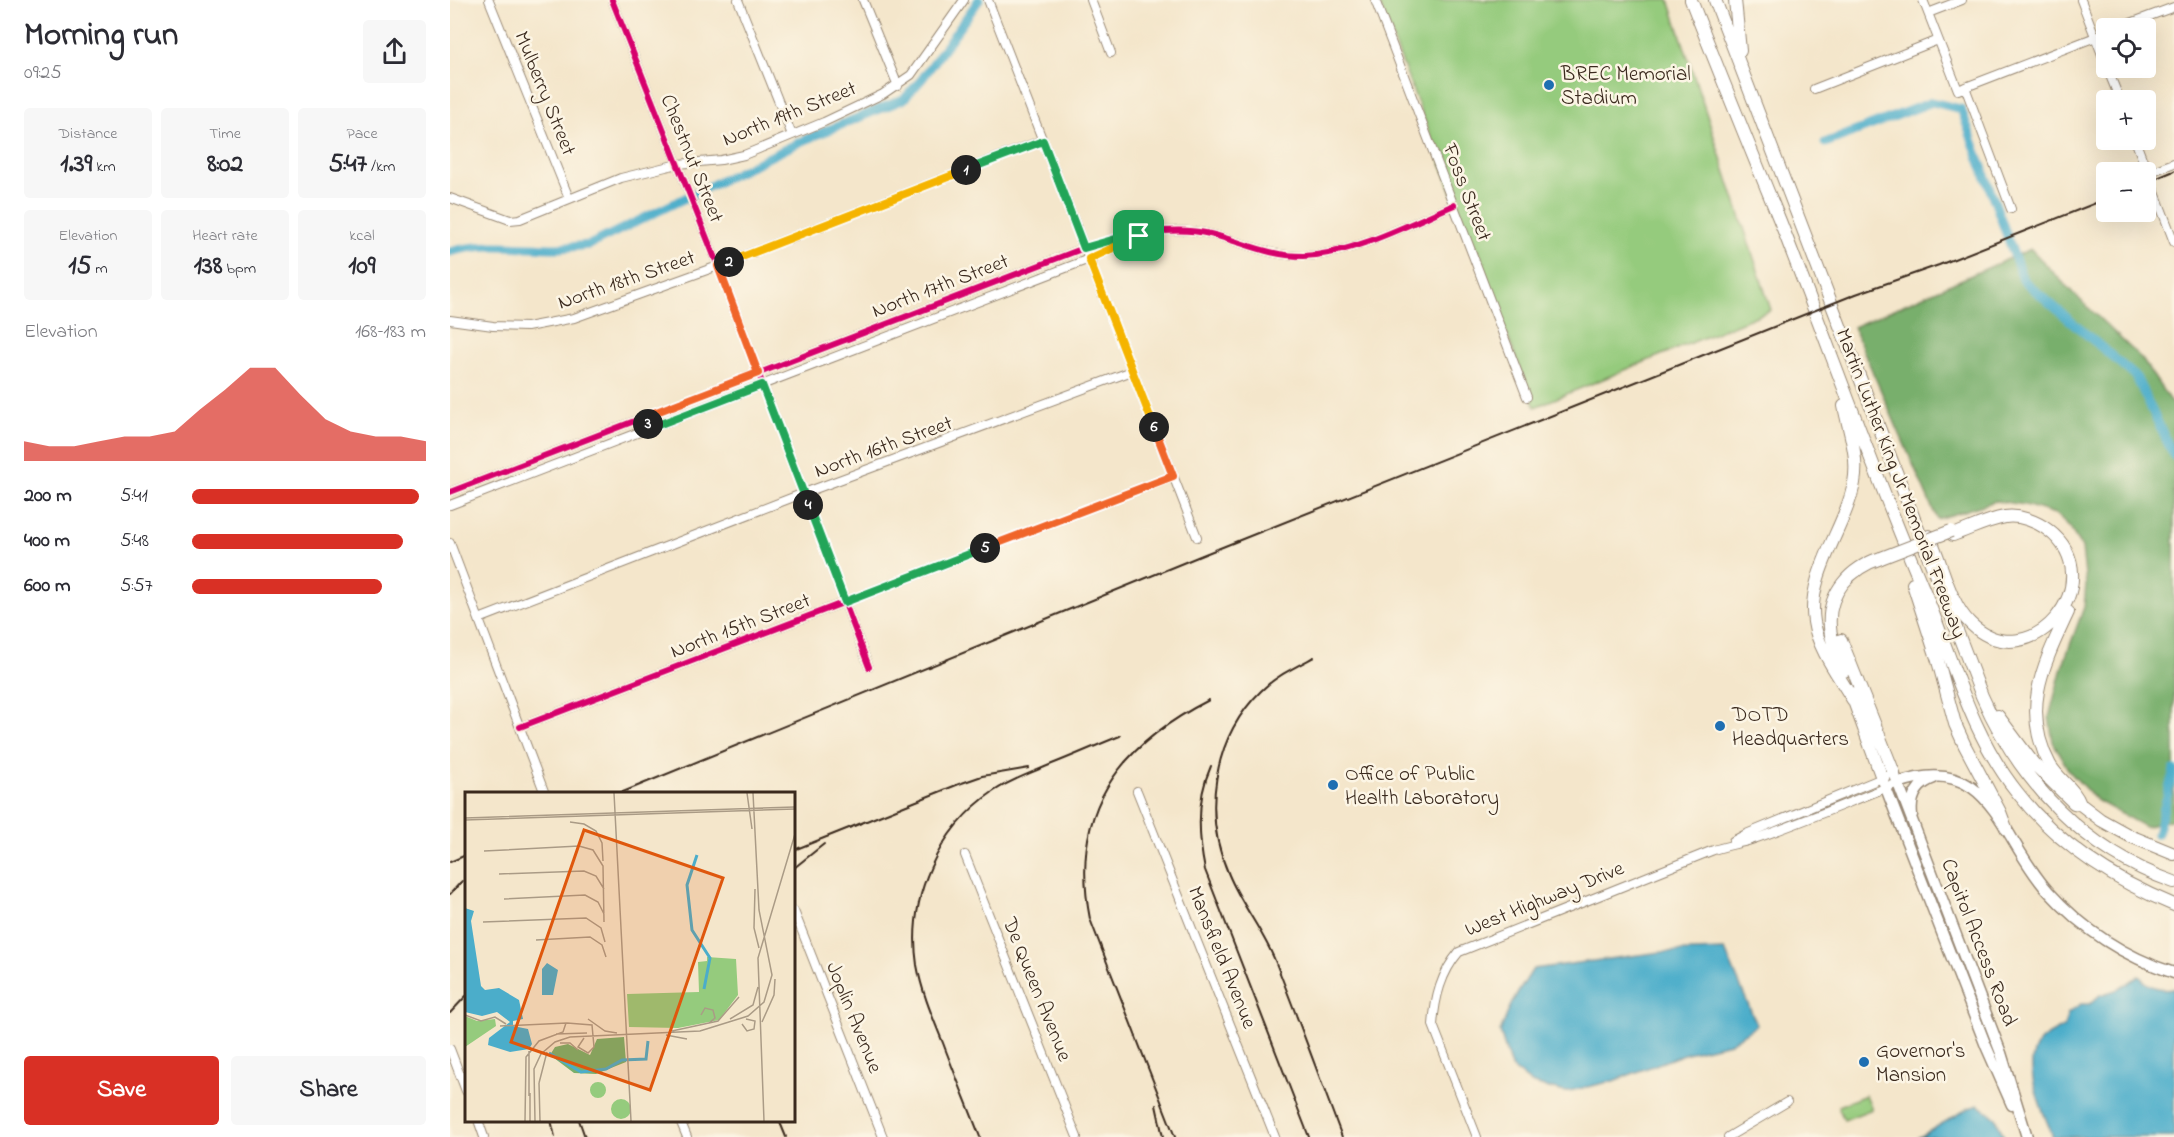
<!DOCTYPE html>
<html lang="en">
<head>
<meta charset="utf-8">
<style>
	:root { --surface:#fff; --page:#f7f7f7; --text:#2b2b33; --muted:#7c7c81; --accent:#d93025 }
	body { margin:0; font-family:"Indie Flower",sans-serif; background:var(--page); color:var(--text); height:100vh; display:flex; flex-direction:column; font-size:22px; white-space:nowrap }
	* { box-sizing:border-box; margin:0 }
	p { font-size:20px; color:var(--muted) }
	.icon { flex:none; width:33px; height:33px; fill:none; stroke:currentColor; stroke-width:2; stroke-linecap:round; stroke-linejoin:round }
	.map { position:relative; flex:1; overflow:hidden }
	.side { display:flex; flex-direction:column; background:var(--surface); width:450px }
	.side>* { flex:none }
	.controls { position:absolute; left:1646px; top:18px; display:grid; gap:12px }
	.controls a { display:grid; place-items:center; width:60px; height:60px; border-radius:6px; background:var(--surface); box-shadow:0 6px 24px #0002; font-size:30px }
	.pin { position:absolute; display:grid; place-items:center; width:51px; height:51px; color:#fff; margin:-26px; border-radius:12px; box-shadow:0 3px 9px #0006 }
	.km { position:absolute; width:30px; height:30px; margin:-15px; border-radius:50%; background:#222; color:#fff; font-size:16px; line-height:30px; text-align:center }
	.round { display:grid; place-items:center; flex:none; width:63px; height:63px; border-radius:6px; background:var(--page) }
	.headline { display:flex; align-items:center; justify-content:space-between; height:102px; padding:0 24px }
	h1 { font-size:33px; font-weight:700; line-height:45px }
	.figures { display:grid; grid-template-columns:repeat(3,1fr); gap:9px; height:102px; padding:6px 24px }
	.figures div { display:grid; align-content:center; border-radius:6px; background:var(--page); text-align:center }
	.figures b { font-size:26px; font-weight:700 }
	.figures small { font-size:16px; font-weight:400 }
	.figures p { font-size:16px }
	.chart { height:168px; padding:12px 24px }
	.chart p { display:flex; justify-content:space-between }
	.chart svg { width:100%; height:108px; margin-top:6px; fill:var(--accent); opacity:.7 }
	.primary-button { display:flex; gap:12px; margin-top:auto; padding:12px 24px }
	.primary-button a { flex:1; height:69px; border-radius:6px; background:var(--accent); color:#fff; font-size:24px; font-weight:700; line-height:69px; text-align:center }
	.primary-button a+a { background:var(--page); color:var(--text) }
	ul { padding:0 24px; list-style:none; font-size:20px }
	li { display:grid; grid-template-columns:96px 72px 1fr; align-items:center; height:45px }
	li i { height:15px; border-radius:8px; background:var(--accent) }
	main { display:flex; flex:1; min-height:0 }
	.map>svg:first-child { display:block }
	.green { fill:#95cb7d; stroke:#687a4e; stroke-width:1.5 }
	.forest { fill:#78af6c; stroke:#5a6c45; stroke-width:1.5 }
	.water { fill:#4badca; stroke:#436c74; stroke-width:1.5 }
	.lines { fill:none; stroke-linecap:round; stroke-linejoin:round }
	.canal { stroke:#4badca; stroke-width:9 }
	.minor-casing { stroke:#988874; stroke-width:10 }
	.major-casing { stroke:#988874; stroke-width:13 }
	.highway-casing { stroke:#988874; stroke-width:14 }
	.minor { stroke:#fff; stroke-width:8 }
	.major { stroke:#fff; stroke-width:10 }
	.highway { stroke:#fff; stroke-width:12 }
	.rail { stroke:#3b2a1e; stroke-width:2 }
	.highway-bridge-casing { stroke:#988874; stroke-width:14; stroke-linecap:butt }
	.highway-bridge { stroke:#fff; stroke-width:12 }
	.cycleway-casing { stroke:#fcf5e5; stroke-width:10 }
	.cycleway { stroke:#d6006c; stroke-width:6 }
	.split-1-casing { stroke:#fff; stroke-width:12 }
	.split-2-casing { stroke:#fff; stroke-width:12 }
	.split-3-casing { stroke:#fff; stroke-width:12 }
	.split-4-casing { stroke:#fff; stroke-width:12 }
	.split-5-casing { stroke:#fff; stroke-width:12 }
	.split-6-casing { stroke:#fff; stroke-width:12 }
	.split-7-casing { stroke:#fff; stroke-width:12 }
	.split-1 { stroke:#22a559; stroke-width:8 }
	.split-2 { stroke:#f5b400; stroke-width:8 }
	.split-3 { stroke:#f0652b; stroke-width:8 }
	.split-4 { stroke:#22a559; stroke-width:8 }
	.split-5 { stroke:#22a559; stroke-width:8 }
	.split-6 { stroke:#f0652b; stroke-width:8 }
	.split-7 { stroke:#f5b400; stroke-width:8 }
	.poi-dot { fill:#1f6fb2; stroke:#fcf5e5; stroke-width:2 }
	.labels { text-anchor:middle; stroke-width:5; stroke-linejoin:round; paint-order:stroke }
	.poi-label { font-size:21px; fill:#3b2a1e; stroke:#fcf5e5; text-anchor:start }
	.street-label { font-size:21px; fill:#3b2a1e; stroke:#fcf5e5 }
	.inset-river { fill:none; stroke:#4badca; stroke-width:3 }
	.inset-road { fill:none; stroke:#aa9b86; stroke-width:1.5 }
	.view { fill:#df570d; fill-opacity:0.15; stroke:#df570d; stroke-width:3 }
	.inset-edge { fill:none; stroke:#3b2a1e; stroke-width:3 }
</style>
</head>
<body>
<main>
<section class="side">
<div class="headline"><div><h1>Morning run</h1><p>09:25</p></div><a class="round"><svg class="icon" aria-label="share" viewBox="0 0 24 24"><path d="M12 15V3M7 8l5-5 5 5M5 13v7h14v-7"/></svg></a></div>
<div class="figures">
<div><p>Distance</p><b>1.39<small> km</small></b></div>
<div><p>Time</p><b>8:02</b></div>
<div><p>Pace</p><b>5:47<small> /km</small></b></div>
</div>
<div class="figures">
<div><p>Elevation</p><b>15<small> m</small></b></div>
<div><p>Heart rate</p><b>138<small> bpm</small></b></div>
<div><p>kcal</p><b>109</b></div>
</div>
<div class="chart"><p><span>Elevation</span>168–183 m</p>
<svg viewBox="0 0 160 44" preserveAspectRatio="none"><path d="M0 44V36L10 38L20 38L30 36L40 34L50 34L60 32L70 23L80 15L90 6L100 6L110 17L120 27L130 32L140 34L150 34L160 36V44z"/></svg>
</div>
<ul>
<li><b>200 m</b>5:41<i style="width:97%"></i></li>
<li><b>400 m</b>5:48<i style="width:90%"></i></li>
<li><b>600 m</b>5:57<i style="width:81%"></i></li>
</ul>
<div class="primary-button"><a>Save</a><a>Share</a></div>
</section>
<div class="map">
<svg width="1724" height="1137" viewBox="0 0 1724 1137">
	<rect width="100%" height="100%" fill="#fcf5e5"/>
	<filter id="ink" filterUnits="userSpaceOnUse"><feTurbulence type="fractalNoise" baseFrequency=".0167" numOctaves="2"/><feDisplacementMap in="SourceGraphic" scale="12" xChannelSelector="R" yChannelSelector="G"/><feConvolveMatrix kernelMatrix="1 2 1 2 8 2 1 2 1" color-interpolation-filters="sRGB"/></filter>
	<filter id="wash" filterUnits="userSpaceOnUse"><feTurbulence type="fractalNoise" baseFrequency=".008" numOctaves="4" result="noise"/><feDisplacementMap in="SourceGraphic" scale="24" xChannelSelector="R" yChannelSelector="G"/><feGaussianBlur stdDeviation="1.35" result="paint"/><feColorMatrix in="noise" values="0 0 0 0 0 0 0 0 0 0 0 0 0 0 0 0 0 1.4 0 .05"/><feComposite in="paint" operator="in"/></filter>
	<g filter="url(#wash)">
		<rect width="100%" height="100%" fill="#f4e6cb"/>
		<path class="green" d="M928,0H1219L1321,310L1085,407Z
			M1416,1095L1422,1109L1394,1120L1388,1106Z"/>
		<path class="forest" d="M1581,249L1623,293L1692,359L1724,407V819L1695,827L1646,800L1619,771L1603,742L1599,717L1612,667L1634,607L1636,584L1632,548L1620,528L1605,514L1575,505L1546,501L1487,519L1403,327Z"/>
		<path class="water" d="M1275,950L1307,1025L1280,1043L1237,1053L1163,1081L1115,1092L1083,1084L1061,1067L1050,1032L1062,1002L1083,969L1211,952Z
			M1689,976C1700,988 1709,990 1724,988V1137H1603C1594,1112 1569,1065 1590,1042C1595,1036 1607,1031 1614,1027L1618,1013L1631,1004H1640L1650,995L1669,989Z
			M1529,1105L1546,1118L1554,1137H1469L1519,1108Z"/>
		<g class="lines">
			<path class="canal" d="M1375,143L1482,102L1511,109L1573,280L1686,377L1724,456
				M0,252C33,242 68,247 102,248C114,248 127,246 139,245L354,140L454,99L472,79L529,0
				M1707,834L1724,770"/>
		</g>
	</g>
	<g filter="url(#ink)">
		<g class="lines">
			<defs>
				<path id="minor" d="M39,0L119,198
					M162,0L268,266L419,667
					M288,0L342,135
					M413,0L448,86
					M538,0L747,537
					M641,0L661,53
					M925,0L1077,397
					M1473,0L1508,90L1656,33
					M1631,0L1656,65
					M1478,13L1512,0
					M1667,28L1724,7
					M1657,68L1670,100
					M1515,87L1561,209
					M1364,89L1488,40
					M1685,140L1724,242
					M1698,173L1724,163
					M0,198L60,220L70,219L171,178L228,164L271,160L294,155L374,122L433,94L461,75L514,0
					M0,320L43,326L77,327L124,318L268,266L593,140
					M0,492L634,248C674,237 719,224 760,234C793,242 818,256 853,256C901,255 959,224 1004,205
					M0,505L639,259L683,239
					M0,543L95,794
					M29,619L354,493L682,371
					M70,727L723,476
					M687,791L825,1137
					M1283,841L1296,834L1437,776
					M515,855L627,1137
					M344,911L433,1137
					M0,1049L16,1091
					M28,1120L34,1137
					M230,1120L237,1137
					M1027,1137L983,1025C985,998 991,973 1009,952L1261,851C1274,846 1288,844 1301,840C1351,823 1399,802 1448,783
					M1278,1137L1337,1102"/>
				<path id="major" d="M1444,773L1551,1053L1577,1137
					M1432,778L1536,1046L1562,1105
					M1448,783C1542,751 1549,837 1598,891C1633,930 1675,957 1724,973
					M1462,815C1460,798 1467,784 1484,778"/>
				<path id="highway" d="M1241,0C1270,74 1300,148 1330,221C1378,343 1421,466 1472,586C1502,656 1519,732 1567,792C1608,845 1663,880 1724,905
					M1265,0L1532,696C1569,781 1635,851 1724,882
					M1285,0L1290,51
					M1394,406C1399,431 1409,457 1404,483C1396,527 1356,575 1364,622C1368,649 1389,676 1403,700
					M1479,536C1492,562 1499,603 1520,623C1580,682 1664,580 1598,530C1586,521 1570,515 1555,517C1537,520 1520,529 1503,535
					M1463,584L1488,661L1505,724L1515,746L1550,812L1556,828
					M1618,612C1594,664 1570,709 1600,765C1608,779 1625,789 1630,804
					M1391,640L1444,773
					M1394,671C1388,657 1381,642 1380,627C1377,593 1400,568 1431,558
					M1401,693L1432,778
					M1548,716L1583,763L1624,803L1630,804L1651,820L1680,836L1724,854"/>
			</defs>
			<use href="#minor" class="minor-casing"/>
			<use href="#major" class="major-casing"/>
			<use href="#highway" class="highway-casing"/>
			<use href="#minor" class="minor"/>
			<use href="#major" class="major"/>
			<use href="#highway" class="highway"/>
			<path class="rail" d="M1695,183L1724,171
				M864,657C845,667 826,676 811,691C762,739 752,814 779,875C792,906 814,932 826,963C849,1021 870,1079 892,1137
				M761,766C746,799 748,836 755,870L859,1137
				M168,794L750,556L1406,294L1489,265L1656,199
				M344,850L509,784L532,776L579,768
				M0,862L16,855
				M344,868L374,844
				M0,894L12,881
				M0,1013L16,996
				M706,1105L713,1137
				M101,1120L105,1137
				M129,1120L135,1137
				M329,1120L336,1137
				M530,1137C518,1106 505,1075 493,1043C483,1018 472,993 467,965C457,898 488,829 544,791C562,779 583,772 602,764C625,755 647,745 670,736
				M725,1137L640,919C619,812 667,747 759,700"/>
			<defs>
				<path id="highway-bridge" d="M1431,558L1501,531"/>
			</defs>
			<use href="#highway-bridge" class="highway-bridge-casing"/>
			<use href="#highway-bridge" class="highway-bridge"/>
			<defs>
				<path id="cycleway" d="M162,0L268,266L419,667
					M0,492L634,248C674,237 719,224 760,234C793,242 818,256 853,256C901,255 959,224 1004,205
					M70,727L723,476"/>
			</defs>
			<use href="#cycleway" class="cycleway-casing"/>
			<use href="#cycleway" class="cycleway"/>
		</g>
	</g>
	<g class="lines" filter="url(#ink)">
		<defs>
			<path id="split-1" d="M516,170L593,141L634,248L669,238L689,236"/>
			<path id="split-2" d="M279,262L516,170"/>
			<path id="split-3" d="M198,424L196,416L308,373L268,266L279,262"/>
			<path id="split-4" d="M198,424L200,428L312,385L358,505"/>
			<path id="split-5" d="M358,505L395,602L535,548"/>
			<path id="split-6" d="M535,548L723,476L704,427"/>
			<path id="split-7" d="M689,236L639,259L704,427"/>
		</defs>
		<use href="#split-1" class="split-1-casing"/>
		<use href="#split-2" class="split-2-casing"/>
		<use href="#split-3" class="split-3-casing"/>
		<use href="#split-4" class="split-4-casing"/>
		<use href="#split-5" class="split-5-casing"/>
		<use href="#split-6" class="split-6-casing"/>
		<use href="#split-7" class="split-7-casing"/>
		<use href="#split-1" class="split-1"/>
		<use href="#split-2" class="split-2"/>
		<use href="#split-3" class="split-3"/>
		<use href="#split-4" class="split-4"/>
		<use href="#split-5" class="split-5"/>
		<use href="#split-6" class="split-6"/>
		<use href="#split-7" class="split-7"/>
	</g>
	<g class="poi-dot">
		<circle cx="1099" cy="85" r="6"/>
		<circle cx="1270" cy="726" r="6"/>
		<circle cx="883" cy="785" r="6"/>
		<circle cx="1414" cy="1062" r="6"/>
	</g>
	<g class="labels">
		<g class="poi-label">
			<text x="1111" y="80">BREC Memorial<tspan x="1111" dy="24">Stadium</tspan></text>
			<text x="1282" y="721">DOTD<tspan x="1282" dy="24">Headquarters</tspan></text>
			<text x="895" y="780">Office of Public<tspan x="895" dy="24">Health Laboratory</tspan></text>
			<text x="1426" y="1057">Governor's<tspan x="1426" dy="24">Mansion</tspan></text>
		</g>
		<g class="street-label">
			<text transform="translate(96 93) rotate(68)" y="7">Mulberry Street</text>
			<text transform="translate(339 113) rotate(-22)" y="7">North 19th Street</text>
			<text transform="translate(243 158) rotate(68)" y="7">Chestnut Street</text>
			<text transform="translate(1018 192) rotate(69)" y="7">Foss Street</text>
			<text transform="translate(176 279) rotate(-19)" y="7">North 18th Street</text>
			<text transform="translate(490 285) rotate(-21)" y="7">North 17th Street</text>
			<text transform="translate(433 446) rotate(-20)" y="7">North 16th Street</text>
			<text transform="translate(1452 483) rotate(69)" y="7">Martin Luther King Jr Memorial Freeway</text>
			<text transform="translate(290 625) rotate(-21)" y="7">North 15th Street</text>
			<text transform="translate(1094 898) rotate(-22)" y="7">West Highway Drive</text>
			<text transform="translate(1530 942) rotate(69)" y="7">Capitol Access Road</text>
			<text transform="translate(773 957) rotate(68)" y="7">Mansfield Avenue</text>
			<text transform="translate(588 989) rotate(68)" y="7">De Queen Avenue</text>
			<text transform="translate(405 1017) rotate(68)" y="7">Joplin Avenue</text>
		</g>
	</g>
	<g transform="translate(15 792)">
		<rect width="330" height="330" fill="#f4e6cb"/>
		<path d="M242,165L271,167L273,203L254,228L213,236L164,235L162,202L234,200L233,170L242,169ZM0,224L12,229L30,227L31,234L0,255ZM125 298a8 8 0 1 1 16 0a8 8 0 1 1-16 0ZM146 317a10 10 0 1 1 20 0a10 10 0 1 1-20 0Z" fill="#95cb7d"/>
		<path d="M159,245L161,270L131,282L109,281L85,263L90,255L103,252L125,263L132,247Z" fill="#78af6c"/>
		<path d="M0,116L9,119L6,129L16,194L20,198L34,196L54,208L58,227L48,229V234L63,237L67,252L64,257L45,260L23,253L24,246L45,230L32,220L17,224L0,220ZM82,171L93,178L88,203H77V177Z" fill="#4badca"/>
		<path class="inset-river" d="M232,63L222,93L227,138L245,166L239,197M84,261L116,280L141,277L157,268L181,267L183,249"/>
		<path class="inset-road" d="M149,1L166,329M282,1L287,37M0,26L330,15M0,28L330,17M105,30L119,32L131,39L137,51L138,69M19,59L114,54L128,58L138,74L139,130M34,82L119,79L131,84L139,97M290,97L289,136L294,156M39,107L120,103L133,110L139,122M18,130L121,126L136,136L140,150M71,148L125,145L137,153L141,165M0,223L16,229L30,225L41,232M236,223L240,216L248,218L250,226L244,231M123,227L140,239L152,241M265,227L288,213L293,195M297,230L309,203L310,187M102,231L127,233L129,255L123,261L113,255L119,246M277,232L282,239L289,237L290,229L281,227M35,234L102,231M207,239L253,229L274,205M91,242L122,241M201,243L222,247M95,251H105L113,258M74,291L75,329M74,291L82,260M65,301V329M64,304V259M60,329L61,265L74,249L98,240L101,231M70,329L69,277L76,262L90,250L105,245L235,239L283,224L299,210L307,183L294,118L288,1M299,329L293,166L330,42"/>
		<path class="view" d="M119,38L258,86L185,298L46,250Z"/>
		<rect width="330" height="330" class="inset-edge"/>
	</g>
</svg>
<div class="controls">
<a><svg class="icon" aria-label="locate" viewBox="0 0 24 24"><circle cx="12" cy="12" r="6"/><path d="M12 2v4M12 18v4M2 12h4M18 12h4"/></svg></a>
<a>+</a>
<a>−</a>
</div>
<div class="pin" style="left:689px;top:236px;background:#1e9e55"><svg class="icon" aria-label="arrive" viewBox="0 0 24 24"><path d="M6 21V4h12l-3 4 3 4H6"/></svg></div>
<b class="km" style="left:516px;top:170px">1</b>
<b class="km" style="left:279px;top:262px">2</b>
<b class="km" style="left:198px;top:424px">3</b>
<b class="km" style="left:358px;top:505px">4</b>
<b class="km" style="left:535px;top:548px">5</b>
<b class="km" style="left:704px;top:427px">6</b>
</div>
</main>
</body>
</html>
